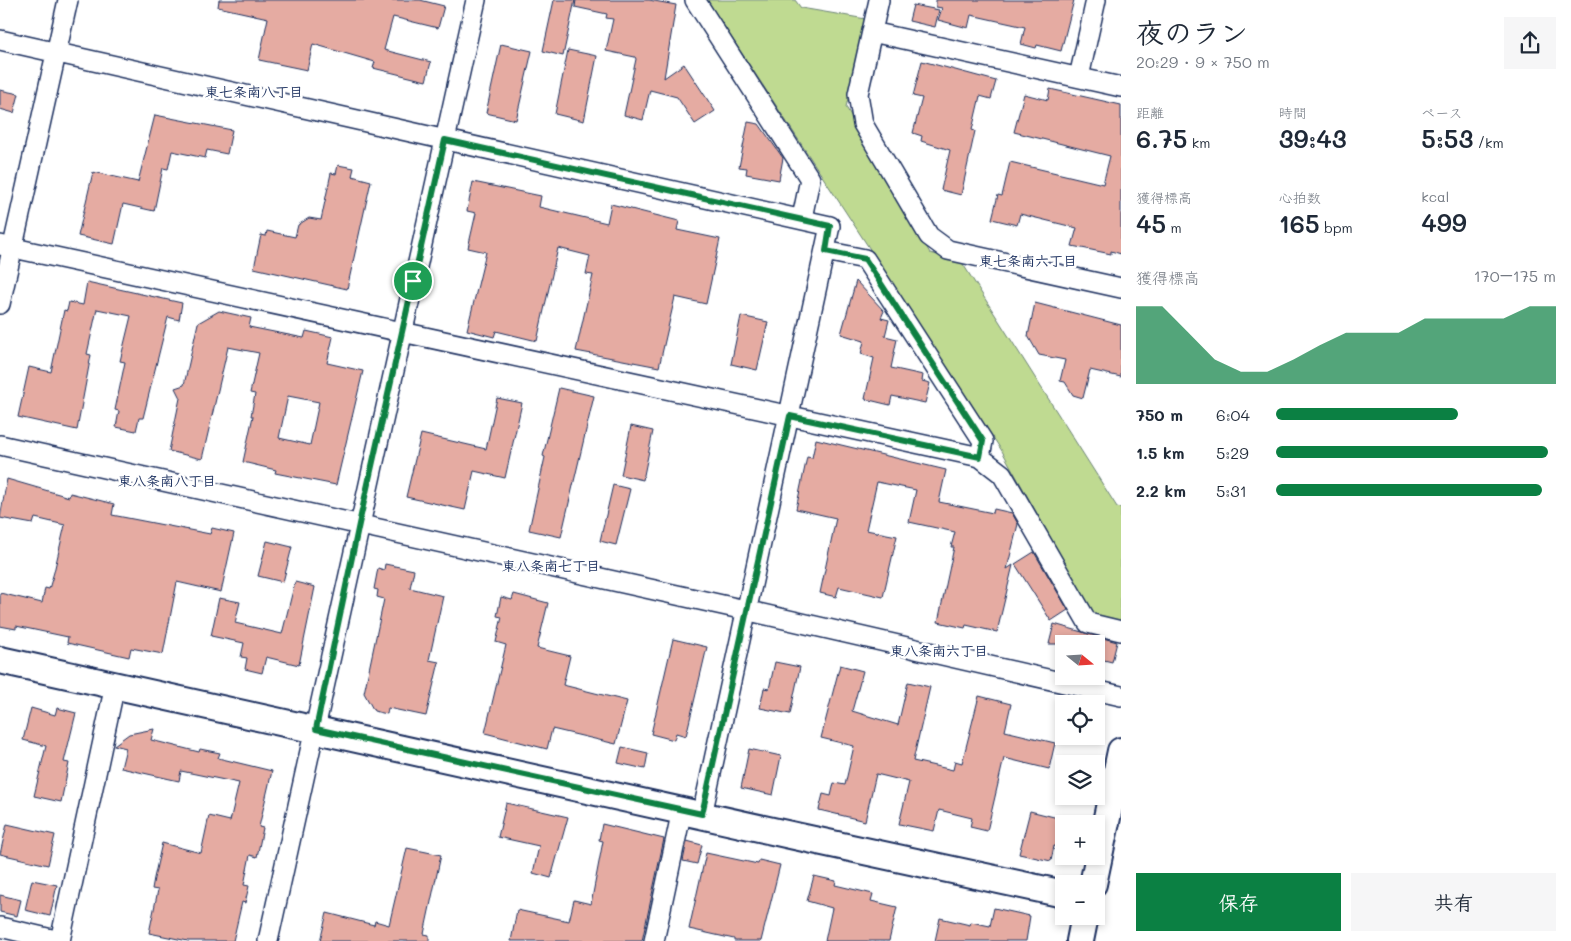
<!DOCTYPE html>
<html lang="ja">
<head>
<meta charset="utf-8">
<style>
	:root { --surface:#fff; --page:#f6f6f7; --text:#1f2937; --muted:#747a83; --accent:#0b8043 }
	body { margin:0; font-family:Mali,"Klee One",sans-serif; background:var(--page); color:var(--text); height:100vh; display:flex; flex-direction:column; font-size:19px; white-space:nowrap }
	* { box-sizing:border-box; margin:0 }
	p { font-size:16px; color:var(--muted) }
	.icon { flex:none; width:28px; height:28px; fill:none; stroke:currentColor; stroke-width:2; stroke-linecap:round; stroke-linejoin:round }
	.map { position:relative; flex:1; overflow:hidden }
	.panel { display:flex; flex-direction:column; background:var(--surface); width:450px }
	.panel>* { flex:none }
	.needle { width:32px; rotate:108deg }
	.controls { position:absolute; left:1055px; top:635px; display:grid; gap:10px }
	.controls a { display:grid; place-items:center; width:50px; height:50px; border-radius:0px; background:var(--surface); box-shadow:0 2px 8px #0003; font-size:25px }
	.pin { position:absolute; display:grid; place-items:center; width:42px; height:42px; color:#fff; margin:-21px; border:2px solid #fff; border-radius:50%; box-shadow:0 1px 5px #0007 }
	.round { display:grid; place-items:center; flex:none; width:52px; height:52px; border-radius:0px; background:var(--page) }
	.overview { display:flex; align-items:center; justify-content:space-between; height:85px; padding:0 15px }
	h1 { font-size:28px; font-weight:600; line-height:38px }
	.figures { display:grid; grid-template-columns:repeat(3,1fr); gap:8px; height:85px; padding:5px 15px }
	.figures div { display:grid; align-content:center }
	.figures b { font-size:25px; font-weight:600 }
	.figures small { font-size:14px; font-weight:400 }
	.figures p { font-size:14px }
	.chart { height:140px; padding:10px 15px }
	.chart p { display:flex; justify-content:space-between }
	.chart svg { width:100%; height:90px; margin-top:5px; fill:var(--accent); opacity:.7 }
	.cta { display:flex; gap:10px; margin-top:auto; padding:10px 15px }
	.cta a { flex:1; height:58px; border-radius:0px; background:var(--accent); color:#fff; font-size:20px; font-weight:600; line-height:58px; text-align:center }
	.cta a+a { background:var(--page); color:var(--text) }
	ul { padding:0 15px; list-style:none; font-size:16px }
	li { display:grid; grid-template-columns:80px 60px 1fr; align-items:center; height:38px }
	li i { height:12px; border-radius:6px; background:var(--accent) }
	main { display:flex; flex:1; min-height:0 }
	.map>svg:first-child { display:block }
	.green { fill:#bfda91; stroke:#6d8478 }
	.building { fill:#e5aba2; stroke:#1b2f5e; fill-rule:evenodd }
	.lines { fill:none; stroke-linecap:round; stroke-linejoin:round }
	.street-casing { stroke:#1b2f5e; stroke-width:22 }
	.secondary-casing { stroke:#1b2f5e; stroke-width:30 }
	.street { stroke:#fff; stroke-width:19 }
	.secondary { stroke:#fff; stroke-width:26 }
	.route-casing { stroke:#fff; stroke-width:10 }
	.route { stroke:#0b8043; stroke-width:6 }
	.labels { text-anchor:middle; stroke-width:5; stroke-linejoin:round; paint-order:stroke }
	.neighbourhood-label { font-size:14px; font-weight:bold; fill:#1b2f5e; stroke:#fff }
</style>
</head>
<body>
<main>
<div class="map">
<svg width="1121" height="941" viewBox="0 0 1121 941">
	<rect width="100%" height="100%" fill="#fff"/>
	<filter id="ink" filterUnits="userSpaceOnUse"><feTurbulence type="fractalNoise" baseFrequency=".02" numOctaves="2"/><feDisplacementMap in="SourceGraphic" scale="10" xChannelSelector="R" yChannelSelector="G"/><feConvolveMatrix kernelMatrix="1 2 1 2 8 2 1 2 1" color-interpolation-filters="sRGB"/></filter>
	<g filter="url(#ink)">
		<path class="green" d="M707,0H795L801,8L866,19L846,107L930,253L961,261L1117,507L1121,508V623L1093,614L1002,451Z"/>
		<path class="building" d="M219,0H420L444,6L438,28L393,17L384,50L431,62L426,81L373,68L375,62L313,44L307,70L259,60L268,18L218,7Z
			M554,0H575L563,56L543,51Z
			M576,0H649L676,5L664,78L684,64L715,111L695,124L677,97L650,90L643,120L624,115L636,59L635,57L606,51L613,19L606,18L607,14L575,7Z
			M936,0H1074L1061,51L1037,45L1036,48L1021,44L1025,27L971,15L968,28L938,20L942,8L936,7Z
			M913,5L939,10L935,27L909,21Z
			M501,44L532,51L516,120L486,113Z
			M568,50L597,56L584,121L555,114Z
			M922,61L996,81L991,99L980,96L972,130L975,131L961,195L941,190L950,150L921,141L922,136L913,133L922,98L913,96Z
			M1050,89L1121,105V254L1111,251V254L1072,246L1077,228L1020,214L1017,225L992,219L998,195L1002,196L1010,162L1103,184L1110,156L1014,132L1024,94L1048,100Z
			M0,90L19,94L14,113L0,109Z
			M155,115L232,130L227,154L207,150L205,158L172,151L168,169L163,168L154,211L123,204L114,244L78,236L93,172L138,182Z
			M748,122L759,124L783,158L779,180L746,174L747,168L739,167Z
			M338,165L354,168L352,176L371,181L347,289L254,268L261,235L266,236L267,231L295,237L298,225L309,218L321,220L331,173L336,174Z
			M473,182L541,196L539,207L607,223L611,204L679,221L677,230L720,239L706,304L675,297L659,367L576,351L593,275L586,274L590,256L558,248L537,341L496,331L494,337L467,330L486,252L468,248L476,213L467,211Z
			M856,281L884,311L881,318L889,320L885,336L897,339L891,368L923,375L922,381L930,383L925,403L892,396L890,405L865,399L874,358L861,354L864,341L841,334Z
			M87,282L182,303L179,320L168,317L143,418H139L136,431L116,427L119,411L115,410L125,362L120,361L131,316L97,309L87,354L91,355L77,430L18,417L29,367L51,372L64,310L67,311L69,302L83,305Z
			M1035,303L1121,325V377L1090,370L1083,398L1073,395L1065,382L1060,381L1065,360L1039,355L1028,336Z
			M219,311L251,318L249,327L304,338L306,331L333,337L327,363L363,371L336,485L275,473L276,470L243,462L253,416H251L255,394L250,393L259,353L228,347L202,459L169,451L180,398L175,388L184,385L198,323ZM288,396L319,402L310,445L279,438Z
			M741,316L768,322L757,370L731,364Z
			M559,388L594,396L561,537L529,530L545,457L543,456Z
			M497,398L522,403L505,478L474,471L465,510L406,497L421,434L486,449Z
			M631,426L653,431L643,480L621,475Z
			M816,439L946,470L939,502L993,513L994,509L1012,513L1018,524L1007,569L1013,565L997,632L966,625L965,628L938,622L954,547H951L955,532L909,522L916,490L877,482L866,530L897,536L883,597L839,587L836,597L820,593L836,518L796,509L807,457L812,458Z
			M7,479L69,497L70,493L114,504L112,515L210,534L212,528L234,533L221,592L177,582L163,654L131,648L129,657L67,643L68,637L16,626V629L0,626V593L42,603L45,588L49,589L54,572L65,525L35,518L33,524L0,518Z
			M613,485L630,489L616,545L600,541Z
			M267,541L292,547L283,582L258,576Z
			M1034,552L1068,610L1051,621L1015,564Z
			M385,564L414,570L410,588L443,596L429,660L439,662L426,716L388,708L387,714L374,711L364,693L384,599L377,597L378,590L374,589L378,568L384,570Z
			M295,582L315,587L299,665L266,657L262,673L245,669L247,658L241,657L244,643L211,636L219,598L240,602L235,623L282,634Z
			M514,594L548,603L537,648L570,656L563,685L627,701L616,744L552,729L547,749L485,733L506,645L496,642L502,617L497,616L501,597L512,600Z
			M1054,624L1117,642L1112,662L1096,658V644H1049Z
			M673,639L707,647L686,736L676,733L674,740L651,734Z
			M775,662L800,667L790,714L760,708L764,688L769,689Z
			M840,665L863,671L852,711L898,725L908,682L930,687L913,761L953,770L955,761L962,763L979,696L1011,704L1005,731L1055,743L1049,769L1004,758L987,831L970,827L972,818L939,810L934,831L899,824L909,782L876,774L865,821L819,810L823,794L831,796L834,783L845,785L854,746L821,738Z
			M31,708L55,715L57,708L76,713L64,762L69,763L61,802L34,796L46,746L23,740Z
			M154,729L151,740L199,752L200,749L220,753L218,758L272,771L259,827L263,828L257,857L250,855L244,885L249,886L245,903L242,902L233,941H188L149,933L158,890L152,889L154,878L162,843L201,853L209,816L230,821L239,783L181,771L179,781L121,768L126,748L114,745L129,734Z
			M622,747L648,753L645,769L618,763Z
			M749,749L781,756L773,795L741,788Z
			M506,803L568,817L551,878L533,873L539,846L498,837Z
			M1030,811L1066,820L1064,848L1054,846L1051,861L1019,854Z
			M7,824L55,835L48,865L0,854Z
			M602,824L664,839L642,941H511L517,910L569,921L574,900L591,904L603,841L599,840Z
			M687,841L702,845L697,864L683,861Z
			M407,848L441,855L424,934L429,935V941H320L327,913L374,925L375,921L389,925Z
			M706,853L758,864L759,860L780,865L761,941H734V939L689,929Z
			M814,876L836,881L835,885L873,894L871,901L897,907L889,941H825L832,908L807,901Z
			M32,880L57,885L50,916L25,910Z
			M0,895L21,900L17,916L0,912Z
			M994,908L1030,916L1026,941H935L940,918L970,925L971,922L990,926Z"/>
		<g class="lines">
			<defs>
				<path id="street" d="M695,0L810,179L802,218
					M879,0L858,94L863,124L929,236L948,250L1121,288
					M872,32L1121,87
					M0,40L830,226L702,815
					M1079,77L1096,0
					M0,245L980,457L1002,474L1088,623L1121,631
					M825,251L865,259L983,441L980,457
					M0,304L68,0
					M0,445L745,610L1121,696
					M0,927L60,941
					M60,941L115,685
					M268,941L476,0
					M654,941L682,810"/>
				<path id="secondary" d="M0,660L795,836L1064,894
					M1093,884L1121,751
					M1080,941L1085,916"/>
			</defs>
			<use href="#street" class="street-casing"/>
			<use href="#secondary" class="secondary-casing"/>
			<use href="#street" class="street"/>
			<use href="#secondary" class="secondary"/>
		</g>
	</g>
	<g class="lines" filter="url(#ink)">
		<defs>
			<path id="route" d="M445,140L830,226L826,251L865,259L983,441L980,457L790,416L702,814L316,729L359,524Z"/>
		</defs>
		<use href="#route" class="route-casing"/>
		<use href="#route" class="route"/>
	</g>
	<g class="labels">
		<g class="neighbourhood-label">
			<text x="254" y="97">東七条南八丁目</text>
			<text x="1028" y="266">東七条南六丁目</text>
			<text x="167" y="486">東八条南八丁目</text>
			<text x="551" y="571">東八条南七丁目</text>
			<text x="939" y="656">東八条南六丁目</text>
		</g>
	</g>
</svg>
<div class="controls">
<a><svg class="needle" viewBox="-14 -14 28 28"><path d="M0-13l5 13h-10z" fill="#e53935"/><path d="M0 13l5-13h-10z" fill="#747a83"/></svg></a>
<a><svg class="icon" aria-label="locate" viewBox="0 0 24 24"><circle cx="12" cy="12" r="6"/><path d="M12 2v4M12 18v4M2 12h4M18 12h4"/></svg></a>
<a><svg class="icon" aria-label="layers" viewBox="0 0 24 24"><path d="M12 4l9 5-9 5-9-5zM3 14l9 5 9-5"/></svg></a>
<a>+</a>
<a>−</a>
</div>
<div class="pin" style="left:413px;top:281px;background:#1e9e55"><svg class="icon" aria-label="arrive" viewBox="0 0 24 24"><path d="M6 21V4h12l-3 4 3 4H6"/></svg></div>
</div>
<section class="panel">
<div class="overview"><div><h1>夜のラン</h1><p>20:29 · 9 × 750 m</p></div><a class="round"><svg class="icon" aria-label="share" viewBox="0 0 24 24"><path d="M12 15V3M7 8l5-5 5 5M5 13v7h14v-7"/></svg></a></div>
<div class="figures">
<div><p>距離</p><b>6.75<small> km</small></b></div>
<div><p>時間</p><b>39:43</b></div>
<div><p>ペース</p><b>5:53<small> /km</small></b></div>
</div>
<div class="figures">
<div><p>獲得標高</p><b>45<small> m</small></b></div>
<div><p>心拍数</p><b>165<small> bpm</small></b></div>
<div><p>kcal</p><b>499</b></div>
</div>
<div class="chart"><p><span>獲得標高</span>170–175 m</p>
<svg viewBox="0 0 160 44" preserveAspectRatio="none"><path d="M0 44V6L10 6L20 19L30 32L40 38L50 38L60 32L70 25L80 19L90 19L100 19L110 12L120 12L130 12L140 12L150 6L160 6V44z"/></svg>
</div>
<ul>
<li><b>750 m</b>6:04<i style="width:65%"></i></li>
<li><b>1.5 km</b>5:29<i style="width:97%"></i></li>
<li><b>2.2 km</b>5:31<i style="width:95%"></i></li>
</ul>
<div class="cta"><a>保存</a><a>共有</a></div>
</section>
</main>
</body>
</html>
